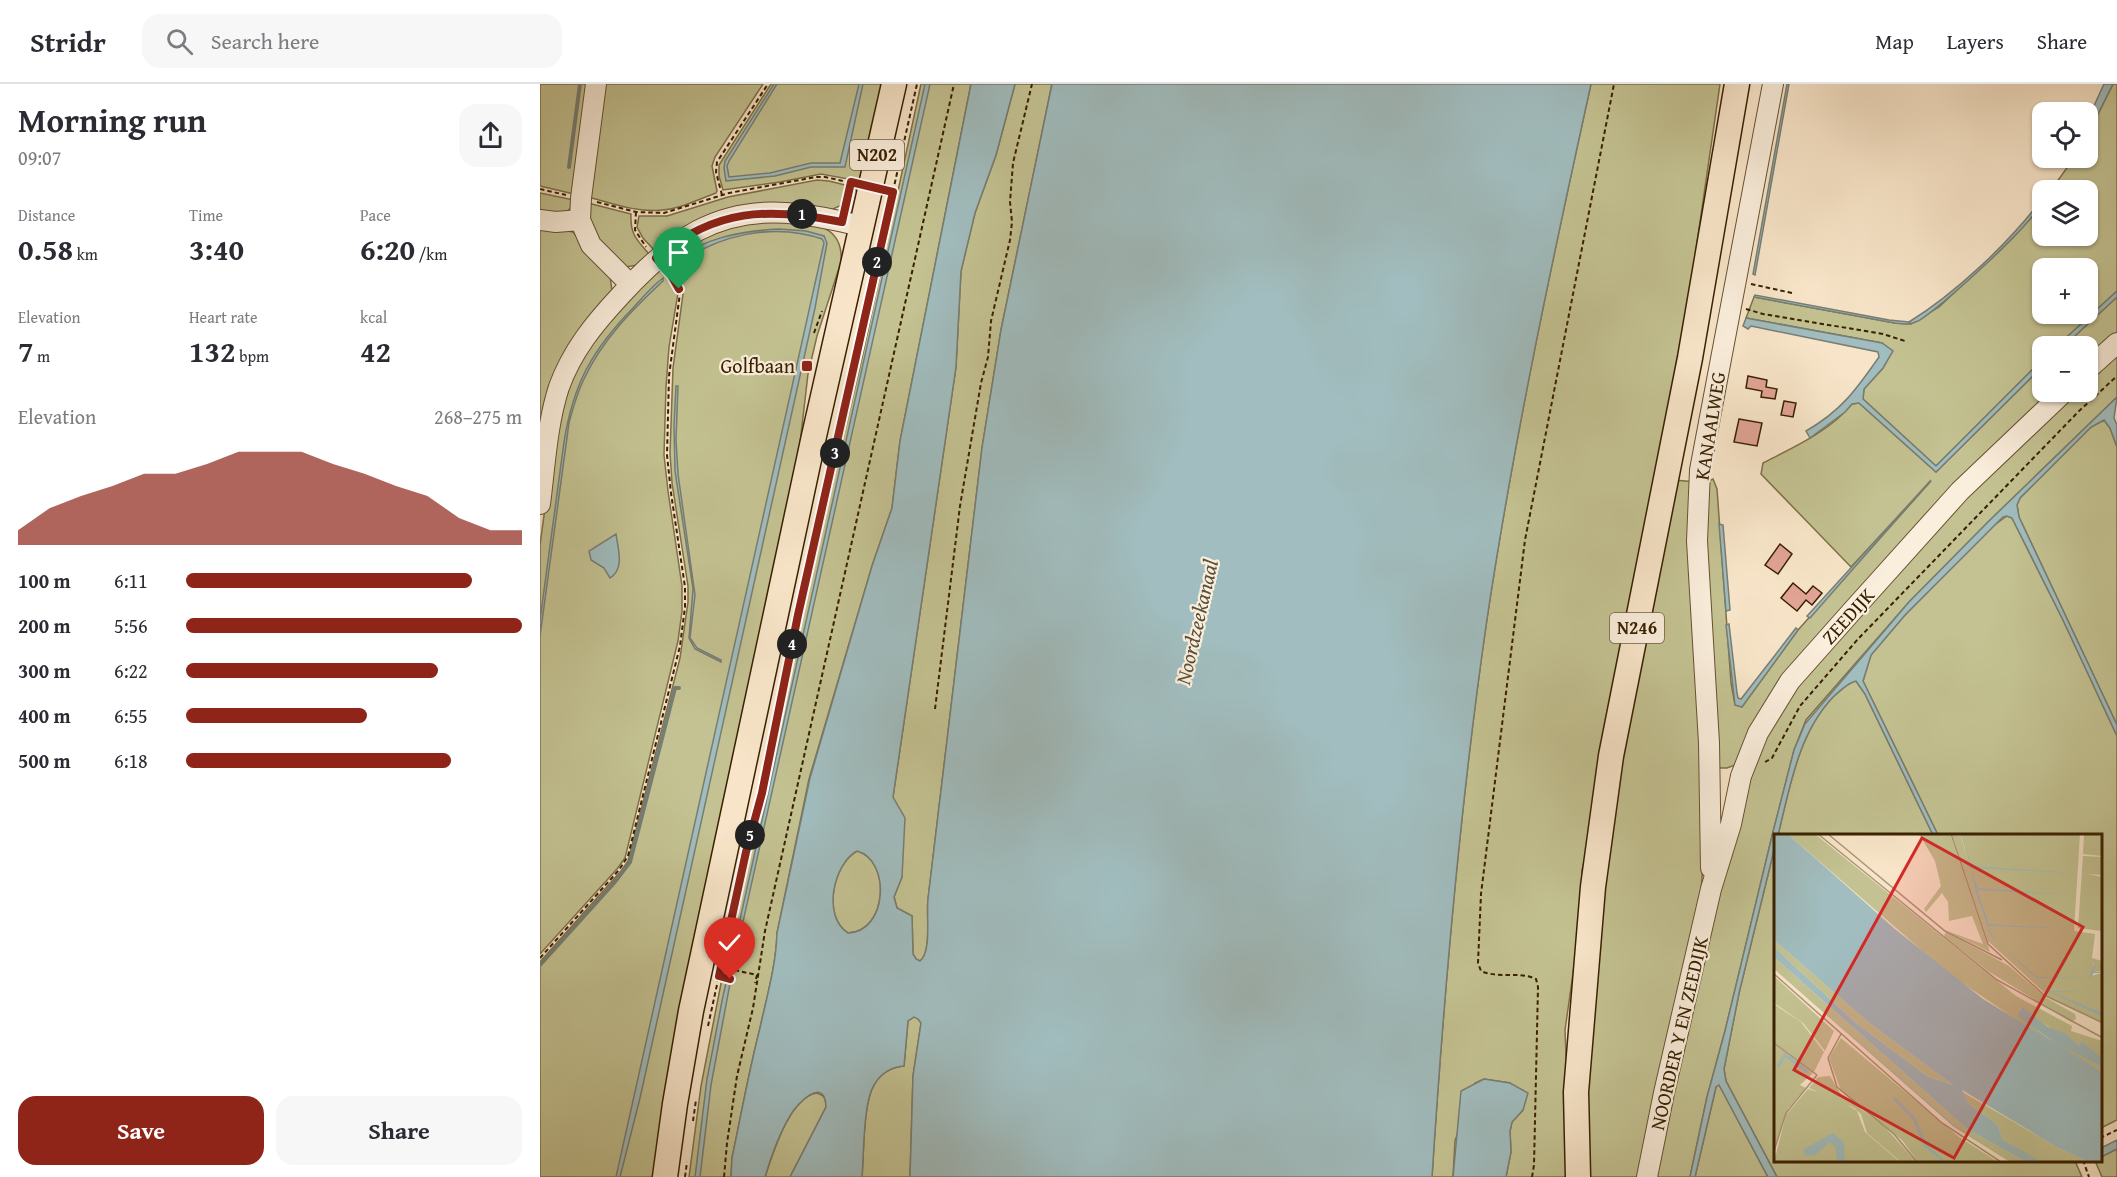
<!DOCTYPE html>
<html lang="en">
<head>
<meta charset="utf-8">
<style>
	:root { --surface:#fff; --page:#f7f7f7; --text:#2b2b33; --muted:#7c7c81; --line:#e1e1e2; --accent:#8f2418 }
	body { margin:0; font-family:"Gentium Book Plus",serif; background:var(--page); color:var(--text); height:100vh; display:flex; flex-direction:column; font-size:22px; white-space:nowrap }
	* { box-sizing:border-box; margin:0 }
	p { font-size:20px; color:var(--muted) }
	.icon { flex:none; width:33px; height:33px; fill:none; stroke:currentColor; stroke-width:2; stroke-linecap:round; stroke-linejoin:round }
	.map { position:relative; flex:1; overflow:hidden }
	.sheet { display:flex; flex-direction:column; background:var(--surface); width:540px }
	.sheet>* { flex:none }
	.controls { position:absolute; left:1492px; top:18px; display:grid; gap:12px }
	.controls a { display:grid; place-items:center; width:66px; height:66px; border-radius:12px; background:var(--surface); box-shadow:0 2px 4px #0004; font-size:30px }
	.pin { position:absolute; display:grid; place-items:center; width:51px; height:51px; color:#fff; margin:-62px -26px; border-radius:50% 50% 50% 0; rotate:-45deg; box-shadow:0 0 6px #0007 }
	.pin .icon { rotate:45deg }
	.km { position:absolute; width:30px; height:30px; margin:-15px; border-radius:50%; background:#222; color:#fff; font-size:16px; line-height:30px; text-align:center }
	.round { display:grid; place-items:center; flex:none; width:63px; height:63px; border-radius:18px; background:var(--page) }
	.summary { display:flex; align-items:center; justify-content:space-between; height:102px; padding:0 18px }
	h1 { font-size:33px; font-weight:700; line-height:45px }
	.stats { display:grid; grid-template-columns:repeat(3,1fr); gap:9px; height:102px; padding:6px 18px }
	.stats div { display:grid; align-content:center }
	.stats b { font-size:30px; font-weight:700 }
	.stats small { font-size:16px; font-weight:400 }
	.stats p { font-size:16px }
	.chart { height:168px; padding:12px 18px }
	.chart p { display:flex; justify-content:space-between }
	.chart svg { width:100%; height:108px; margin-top:6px; fill:var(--accent); opacity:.7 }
	.button { display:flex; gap:12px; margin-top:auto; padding:12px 18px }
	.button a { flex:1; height:69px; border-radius:18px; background:var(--accent); color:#fff; font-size:24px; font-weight:700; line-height:69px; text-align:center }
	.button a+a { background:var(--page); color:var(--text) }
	ul { padding:0 18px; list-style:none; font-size:20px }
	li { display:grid; grid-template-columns:96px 72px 1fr; align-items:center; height:45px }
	li i { height:15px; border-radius:8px; background:var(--accent) }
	header { display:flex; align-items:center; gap:36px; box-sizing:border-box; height:84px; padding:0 30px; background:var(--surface); border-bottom:2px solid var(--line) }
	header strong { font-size:28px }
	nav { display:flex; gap:33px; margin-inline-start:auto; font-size:21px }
	.search { width:420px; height:54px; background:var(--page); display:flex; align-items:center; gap:15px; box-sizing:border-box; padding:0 21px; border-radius:18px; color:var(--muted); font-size:22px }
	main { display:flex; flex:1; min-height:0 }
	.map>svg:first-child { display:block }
	.green { fill:#c4c292; stroke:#7e7149; stroke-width:1.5; fill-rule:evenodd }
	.water { fill:#a1bdbf; stroke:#777e73; stroke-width:1.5; fill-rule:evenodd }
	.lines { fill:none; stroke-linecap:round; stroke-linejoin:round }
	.stream { stroke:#777e73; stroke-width:4 }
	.building { fill:#e1a496; stroke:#382000; stroke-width:1.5 }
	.minor-casing { stroke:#685132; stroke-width:22 }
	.major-casing { stroke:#382000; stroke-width:27 }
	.path { stroke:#382000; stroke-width:2; stroke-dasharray:4.5 3; stroke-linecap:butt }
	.minor { stroke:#faeedc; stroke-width:20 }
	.major { stroke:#f8e5c9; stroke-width:24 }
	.route-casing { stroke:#fff; stroke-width:12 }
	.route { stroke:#8f2418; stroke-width:8 }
	.poi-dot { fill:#8f2418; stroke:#faeedc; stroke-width:2 }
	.labels { text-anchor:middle; stroke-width:4.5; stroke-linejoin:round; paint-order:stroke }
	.shield { fill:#faeedc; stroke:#725e42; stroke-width:1.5 }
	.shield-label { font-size:18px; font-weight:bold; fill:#382000 }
	.poi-label { font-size:20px; fill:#382000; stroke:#faeedc; text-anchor:end }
	.street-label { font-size:20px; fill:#382000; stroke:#faeedc }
	.water-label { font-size:21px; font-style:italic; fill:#584f39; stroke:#faeedc }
	.inset-river { fill:none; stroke:#a1bdbf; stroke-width:3 }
	.inset-road { fill:none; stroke:#ab9679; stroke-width:1.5 }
	.view { fill:#d62828; fill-opacity:0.15; stroke:#d62828; stroke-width:3 }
	.inset-edge { fill:none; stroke:#382000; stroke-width:3 }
</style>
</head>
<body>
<header>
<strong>Stridr</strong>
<div class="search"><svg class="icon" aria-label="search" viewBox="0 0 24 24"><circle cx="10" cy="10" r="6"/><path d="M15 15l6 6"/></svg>Search here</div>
<nav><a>Map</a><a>Layers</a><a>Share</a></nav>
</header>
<main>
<section class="sheet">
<div class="summary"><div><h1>Morning run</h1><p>09:07</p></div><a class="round"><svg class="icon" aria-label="share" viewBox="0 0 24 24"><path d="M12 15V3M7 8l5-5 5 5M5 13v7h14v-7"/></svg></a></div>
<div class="stats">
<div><p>Distance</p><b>0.58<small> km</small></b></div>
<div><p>Time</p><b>3:40</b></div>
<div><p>Pace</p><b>6:20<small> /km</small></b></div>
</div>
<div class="stats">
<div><p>Elevation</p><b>7<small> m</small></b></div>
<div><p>Heart rate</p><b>132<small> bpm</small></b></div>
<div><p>kcal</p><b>42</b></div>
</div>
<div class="chart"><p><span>Elevation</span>268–275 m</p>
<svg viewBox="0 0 160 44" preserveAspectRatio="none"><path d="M0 44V38L10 29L20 24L30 20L40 15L50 15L60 11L70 6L80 6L90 6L100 11L110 15L120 20L130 24L140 33L150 38L160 38V44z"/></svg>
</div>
<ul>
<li><b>100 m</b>6:11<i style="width:85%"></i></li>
<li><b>200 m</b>5:56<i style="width:100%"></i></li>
<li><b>300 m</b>6:22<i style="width:75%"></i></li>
<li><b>400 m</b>6:55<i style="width:54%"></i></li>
<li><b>500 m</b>6:18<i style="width:79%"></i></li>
</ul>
<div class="button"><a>Save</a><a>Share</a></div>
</section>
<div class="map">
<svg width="1577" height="1093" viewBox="0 0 1577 1093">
	<rect width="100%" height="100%" fill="#f8e5c9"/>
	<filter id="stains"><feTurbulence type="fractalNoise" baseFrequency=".00333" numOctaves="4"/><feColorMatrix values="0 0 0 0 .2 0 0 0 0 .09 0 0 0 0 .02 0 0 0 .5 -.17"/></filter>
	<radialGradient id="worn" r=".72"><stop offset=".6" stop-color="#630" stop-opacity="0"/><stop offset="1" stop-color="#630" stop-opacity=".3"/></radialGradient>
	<path class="green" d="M0,0H50L34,110L0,102Z
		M62,0H223L175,73L172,82L177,107L176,109C159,115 140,125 122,126C98,129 71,119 48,113Z
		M231,0H343L319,97L281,90L240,98L183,106L179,92V81Z
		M381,0H431L360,357L352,424L332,482L269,695L237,849C236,882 227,912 220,944C209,987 201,1031 192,1074L191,1093H149L161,1002L185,879L269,500L322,274Z
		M475,0H512L461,246L442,364L388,815C386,831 392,868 380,877L376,875L373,870L372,832L357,824L354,813L362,793L353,713L416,283L421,187L435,129L456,71Z
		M1051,0H1180L1151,200L1106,454L1058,717L1042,786L1039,848L1025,946L1029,1048L1028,1093H966L971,1068L970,1047L972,1038L983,1026L970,999L944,995L935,999L915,1057L913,1093H892C904,906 920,720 947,535C974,355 1012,177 1051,0Z
		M1573,0H1577V207L1517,262H1503V275L1396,382L1323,315L1324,305L1343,284L1352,267L1342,259L1206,234L1214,213L1355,239L1371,240L1399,223L1446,179L1493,132L1503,118V152H1548V106H1511L1534,74H1548V50ZM1503,184H1548V230H1503Z
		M277,96L289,97L317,104L306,119L291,126L254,123L115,167L103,154L97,143L99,132H127L188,113Z
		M0,109L34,116C28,135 17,130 0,131Z
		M48,119L91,130C90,151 97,156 110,171L98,181L85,183L52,150Z
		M239,134C269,140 304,138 301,178L277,252L268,290L257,385L118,1093H0V878L81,787L88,777L140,574L148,518V502L132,399L130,369L133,284L143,210L140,200L123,177L174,145Z
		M0,142L33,148L70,192L72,207L54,232L0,382Z
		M120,183L130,193L138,209L129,263L126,303L124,371L128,407L142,502V527L138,557L85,774L77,785L0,870V461L18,328L51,253Z
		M1577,213V252L1548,278V262H1524Z
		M1577,264V313L1448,438L1369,518L1266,636L1254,666L1233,748L1185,947L1167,1013L1150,1093H1115L1148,929L1214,678L1249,608L1374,465L1530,308H1548V291Z
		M1503,282V308H1516L1276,559L1198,680L1187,684H1180L1174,676L1162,442L1165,399L1173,395L1177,405L1191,599L1195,621L1202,623L1258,546L1391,397L1311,483L1221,390L1223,379C1254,363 1290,347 1312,320L1319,319L1396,388Z
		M1564,336L1570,344L1577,363V641L1479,433L1477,421L1480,414L1551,343Z
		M1133,396L1157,398L1164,768L1160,820L1104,1093H1042L1060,842L1074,725Z
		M1467,432L1472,434L1523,536L1577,652V1036L1561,1044L1560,751H1398L1323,597L1331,571L1365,531L1453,442Z
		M1316,597L1325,610L1393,751H1238C1250,703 1258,650 1293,613C1300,607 1307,599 1316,597Z
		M1235,762V1076L1535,1077L1542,1093H1237L1186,997L1184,985L1199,909Z
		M317,767C351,776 348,847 308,849C282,833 293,780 317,767Z
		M374,933L378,934L381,939L373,992L370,1093H322C324,1070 323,1019 334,1001C340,989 352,983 364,982L368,937Z
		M1179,1001L1183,1008L1228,1093H1155L1176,1003Z
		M276,1009C284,1011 286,1014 286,1023L250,1093H225C233,1069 249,1015 276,1009Z
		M1577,1065V1093H1562L1556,1079L1558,1077L1560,1076L1561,1073Z"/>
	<path class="water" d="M234,0H237L189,77L187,82L189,93L230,89L271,79H300L319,0H323L305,83H271L235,92L186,97L184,84L185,77Z
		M385,0H390L194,878L171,1001L160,1093H155L167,995L182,917Z
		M431,0H475L456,71L435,129L421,187L416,283L353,713L365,734L362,793L354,813L357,824L372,832L373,870L376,875L380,877C392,868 386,831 388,815L442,364L461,246L512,0H1051C1012,177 974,355 947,535C920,720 904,906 892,1093H370L373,992L381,939L378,935L374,933L368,937L364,982C352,983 341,989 334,1001C323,1019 324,1070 322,1093H250L286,1023C285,991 257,1019 250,1032C239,1050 231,1073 225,1093H191L192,1074C201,1031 209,987 220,944C227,912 236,882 237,849L270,694L332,482L352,424L360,357ZM317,767C351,776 348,848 308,849C282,833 293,780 317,767Z
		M1247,0H1249L1215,191L1213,190Z
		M1564,0H1573L1548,50V35Z
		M1503,114C1502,133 1398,226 1378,237C1370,241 1364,240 1355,239L1214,213L1215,211L1349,236L1369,238C1416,209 1470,158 1503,114Z
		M239,145L266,147L284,152L287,159L275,224L100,1014L80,1093H76L284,159L282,155C234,138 174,151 136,183L133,182C158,153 204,147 239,145Z
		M123,194V197C92,226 62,256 44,295C37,309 33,324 29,339L0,552V536L24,358C33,300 52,266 93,224C102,214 112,202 123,194Z
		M1577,207V213L1524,262H1517Z
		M1206,234L1342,259L1353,267L1343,284L1324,305L1323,315L1396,382L1503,275V282L1396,388L1319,319L1312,320L1305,328L1270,354L1266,347C1301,327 1316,306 1339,273L1338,268L1211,242L1208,245L1203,242Z
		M136,302H138L136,356L138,390L155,511L150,554L157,564L181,576V578L155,565L149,554L153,505L135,387L134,341Z
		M1577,313L1574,334L1577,341V363L1570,344L1564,336L1551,343L1480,414L1477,421L1479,433L1577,641V652L1523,536L1472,434L1467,432L1463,433L1365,531L1331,571L1323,597L1398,751H1393L1325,610L1316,597C1307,599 1300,607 1293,613C1258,650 1250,703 1238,751H1235V762L1199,909L1184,985L1186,997L1237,1093H1228L1179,1001L1176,1003L1155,1093H1150L1167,1013L1185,947L1233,748L1254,666L1265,640L1369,518L1448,438Z
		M1391,396L1270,534L1267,532Z
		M1179,440L1183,441L1190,526L1186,527Z
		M76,450C78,465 85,485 70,494L64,484L51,476L49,467Z
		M1189,540L1197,609L1198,614L1201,615L1256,544L1258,546L1202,623L1195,621L1186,541Z
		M944,995L970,999L988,1009L983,1026L972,1038L970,1047L971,1068L966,1093H913L921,1007Z
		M1577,1056V1065L1561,1073V1064Z"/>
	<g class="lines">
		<path class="stream" d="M29,83L40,0
			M0,881L74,799L90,778L135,604H139"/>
	</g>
	<path class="building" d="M1208,292L1227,296L1226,303L1237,305L1235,315L1221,313L1222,307L1206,304Z
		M1244,317L1256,319L1253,333L1241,331Z
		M1199,335L1222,339L1217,362L1194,358Z
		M1240,460L1252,470L1238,490L1225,481Z
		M1253,499L1266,510L1273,502L1282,509L1272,521L1266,516L1257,527L1241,514Z"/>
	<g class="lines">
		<defs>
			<path id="minor" d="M56,0L41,114L40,136L51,161L90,200
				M0,136L16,138L40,136
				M1548,285L1577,259
				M0,420C5,381 7,340 19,303C32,267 54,240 80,212C130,157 178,120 258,130C279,132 300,137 321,142
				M1171,784L1169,659L1157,457L1160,386L1233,0
				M1107,1093L1124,1009L1171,805L1191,740L1201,692L1218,649L1250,597L1313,526L1420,407L1524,308"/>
			<path id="major" d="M125,1093L135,1020L151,927L274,352L354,0
				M1038,1093L1036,1008L1053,803L1071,672L1150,274L1197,0"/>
		</defs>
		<use href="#minor" class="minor-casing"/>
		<use href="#major" class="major-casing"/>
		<path class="path" d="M0,105L26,111
			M182,111L176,88L177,78L228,0
			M57,118L96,128L124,129L189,109L276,93H285L312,99
			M306,122L311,98
			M96,128L95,146L106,163
			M1211,200L1252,209
			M1206,225L1223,230L1343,250L1365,257
			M274,249L282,227
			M395,625L420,422L441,299L448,273L451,237L470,156L472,138L470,118L473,79L492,0
			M1225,678L1232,674L1260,622L1318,555L1539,327L1577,292
			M0,874L79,786L88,772L140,562L145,523V503L131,409L127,371L129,292L140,209L128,187
			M179,892L191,895L194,886L217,891L215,899
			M168,942L206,768L222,709L258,531L377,0
			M153,1037L156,1016
			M1560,1054L1577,1046
			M1543,1076L1549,1093
			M145,1093L147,1078
			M184,1093L187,1059L197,992L213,924L225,847L414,0
			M992,1093L994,1081L998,903L996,895C979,887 959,895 941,887L938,879L941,810L985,456L1074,0"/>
		<use href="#minor" class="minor"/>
		<use href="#major" class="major"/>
	</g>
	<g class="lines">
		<defs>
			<path id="route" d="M139,205L131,191L116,174C175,124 229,123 302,138L311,98L353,108L258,531L222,709L206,768L179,892L190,895"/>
		</defs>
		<use href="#route" class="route-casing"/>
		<use href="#route" class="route"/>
	</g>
	<rect class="poi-dot" x="261" y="276" width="12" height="12" rx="3"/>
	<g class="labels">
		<g class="shield">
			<rect x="310" y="56" width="54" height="30" rx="4.5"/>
			<rect x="1070" y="529" width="54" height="30" rx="4.5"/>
		</g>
		<g class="shield-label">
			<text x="337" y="77">N202</text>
			<text x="1097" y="550">N246</text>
		</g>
		<g class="poi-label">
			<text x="255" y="289">Golfbaan</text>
		</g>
		<g class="street-label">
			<text transform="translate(1170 342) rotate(-81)" y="7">KANAALWEG</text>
			<text transform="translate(1308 532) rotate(-48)" y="7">ZEEDIJK</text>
			<text transform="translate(1139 949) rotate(-77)" y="7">NOORDER Y EN ZEEDIJK</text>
		</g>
		<g class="water-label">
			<text transform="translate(657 538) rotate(-77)" y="7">Noordzeekanaal</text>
		</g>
	</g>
	<g transform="translate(1234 750)">
		<rect width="328" height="328" fill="#f8e5c9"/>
		<path d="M14,0H41L242,162L298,192L297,197L328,207L327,224L310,209L304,211L245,174L264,197L286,213L288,210L328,233V238L270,204L175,140ZM145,0H176L216,118L173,97L209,110L198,82L175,87L174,68L168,59L152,78L150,75L167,52L161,27ZM177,0L187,2L194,27L187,0H306L300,97L321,100L318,124L328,127V138L320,137V127L317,142L328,139V181L279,159L328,183V188L276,164L214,107ZM310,0H328V22L309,20ZM309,22L328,23V41L313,40L328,43V97L304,94ZM172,98L235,132L271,163L301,180L302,185L297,188L214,137L170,102ZM0,106L94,188L179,251L153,242L82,189L0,113ZM0,123L193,295L252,328H236L180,293L0,135ZM0,142L60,197L51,217L29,189L0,169ZM0,170L27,188L50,218L40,238L0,208ZM67,204L185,303L224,328H170L152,314L168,328H144L128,306L67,257L55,224ZM0,210L39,239L26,251L32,254L14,275L0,314ZM56,242L66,259L110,292L142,328H127L93,299L87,280L80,274L35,254L44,243ZM34,255L60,263L83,277L91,298L126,328H0L12,281ZM187,257L281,312L314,328H268L248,318L229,306L223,290L195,270Z" fill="#c4c292"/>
		<path d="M0,0H14L121,95L209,165L280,208L243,182L248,173L274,193L292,200L304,211L309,208L328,224V233L286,211L328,238V328H314L281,312L188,256L195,270L223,290L229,306L268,328H252L193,295L0,123V113L82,189L153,242L179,251L94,188L0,106ZM186,0H187L191,8L197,32L303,39L196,34L204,54L301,61L203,56L215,90L300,95L214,92L221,106L263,143H315L321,127L320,137L328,139H319L318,143L263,144L277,157L317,158H278L328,179V183L278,159L217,102L202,59L191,9ZM0,134L181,292L239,328L179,292ZM59,299L70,309L71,328H63L62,315L56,308L40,322L30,321V315Z" fill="#a1bdbf"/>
		<path class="inset-river" d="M4,233L11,221L34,238M120,264L141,286L151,311L170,328"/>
		<path class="inset-road" d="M44,0L223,146L329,204M54,0L171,97L228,126M177,0L214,110L270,161L329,189M0,140L168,289L227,328M67,200L54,224L63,253L120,300L143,328M0,209L43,241M0,317L12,279L43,241"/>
		<path class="view" d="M148,4L309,93L180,324L20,236Z"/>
		<rect width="328" height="328" class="inset-edge"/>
	</g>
	<rect width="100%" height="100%" filter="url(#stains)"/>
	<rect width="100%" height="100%" fill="url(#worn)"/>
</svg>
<div class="controls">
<a><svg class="icon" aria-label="locate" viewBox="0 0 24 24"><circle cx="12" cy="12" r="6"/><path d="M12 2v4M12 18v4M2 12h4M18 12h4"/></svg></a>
<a><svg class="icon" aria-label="layers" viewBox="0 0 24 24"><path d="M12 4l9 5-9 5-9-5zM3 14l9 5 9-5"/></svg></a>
<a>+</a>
<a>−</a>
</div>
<div class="pin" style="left:139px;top:205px;background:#1e9e55"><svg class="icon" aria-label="arrive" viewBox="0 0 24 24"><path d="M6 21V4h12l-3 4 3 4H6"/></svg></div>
<div class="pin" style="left:190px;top:895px;background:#d93025"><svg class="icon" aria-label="check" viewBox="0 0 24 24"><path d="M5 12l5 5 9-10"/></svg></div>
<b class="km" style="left:262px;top:130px">1</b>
<b class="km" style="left:337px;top:178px">2</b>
<b class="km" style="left:295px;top:369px">3</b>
<b class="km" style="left:252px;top:560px">4</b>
<b class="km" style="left:210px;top:751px">5</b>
</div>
</main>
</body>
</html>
